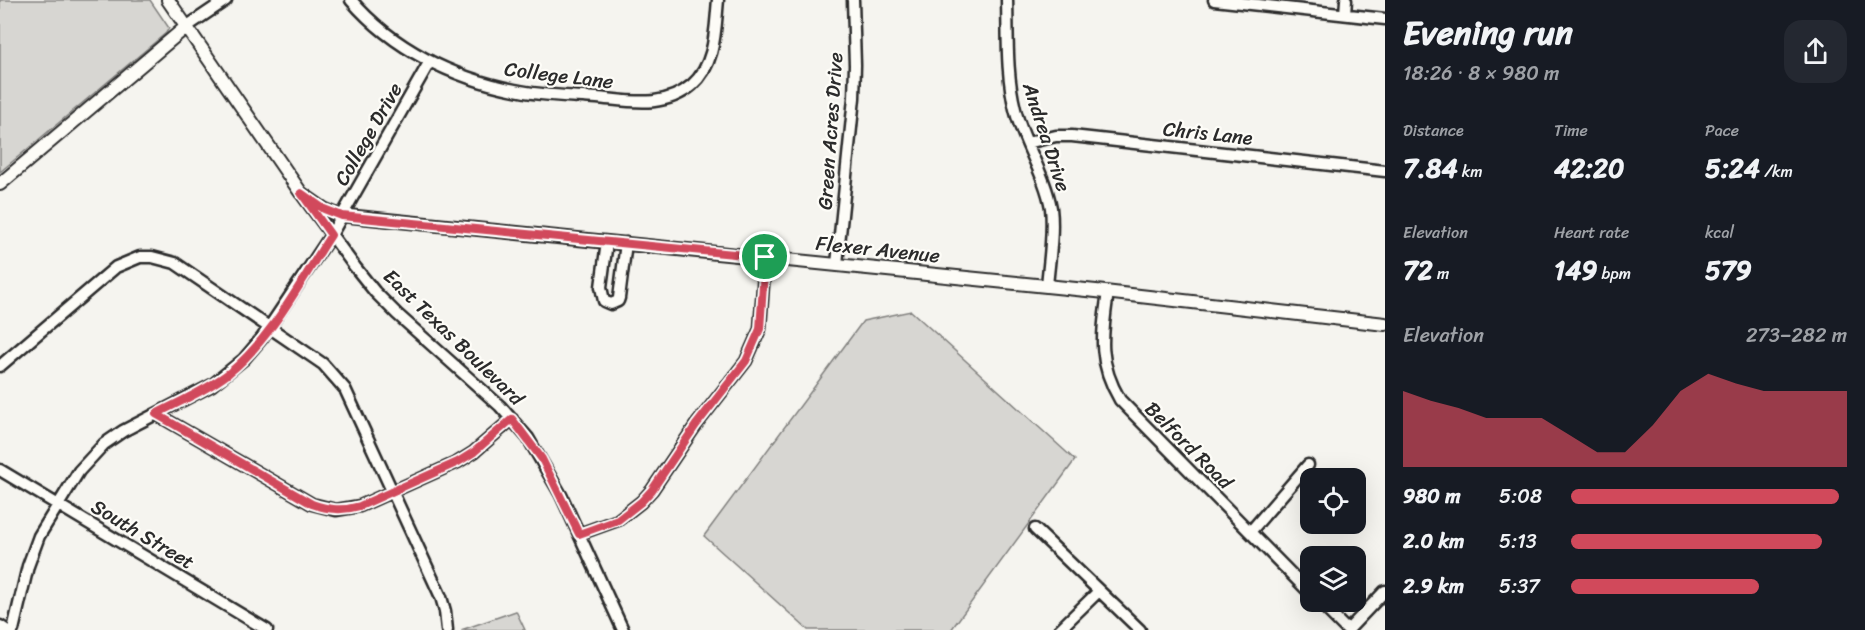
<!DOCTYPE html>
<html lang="en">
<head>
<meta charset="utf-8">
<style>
	:root { --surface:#171b24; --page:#242831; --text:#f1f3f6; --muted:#9ea1a6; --accent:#d1495b }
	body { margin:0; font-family:Sriracha,sans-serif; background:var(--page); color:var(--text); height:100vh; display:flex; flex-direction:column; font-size:22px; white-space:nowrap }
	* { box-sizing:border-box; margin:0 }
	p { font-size:20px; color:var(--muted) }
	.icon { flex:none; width:33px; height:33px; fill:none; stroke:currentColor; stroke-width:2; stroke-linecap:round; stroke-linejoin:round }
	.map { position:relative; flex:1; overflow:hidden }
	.details { display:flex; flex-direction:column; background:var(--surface); width:480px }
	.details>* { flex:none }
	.tools { position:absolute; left:1300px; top:468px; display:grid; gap:12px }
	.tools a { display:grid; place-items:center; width:66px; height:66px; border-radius:12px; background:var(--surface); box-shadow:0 6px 24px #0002; font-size:30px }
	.pin { position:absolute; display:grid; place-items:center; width:51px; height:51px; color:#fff; margin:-26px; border:3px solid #fff; border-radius:50%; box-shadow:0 2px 6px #0007 }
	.round { display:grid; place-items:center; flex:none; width:63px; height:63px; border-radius:18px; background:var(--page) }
	.head { display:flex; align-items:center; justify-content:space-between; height:102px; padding:0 18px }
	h1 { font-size:33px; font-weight:700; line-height:45px }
	.stats { display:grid; grid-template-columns:repeat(3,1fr); gap:9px; height:102px; padding:6px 18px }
	.stats div { display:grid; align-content:center }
	.stats b { font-size:26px; font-weight:700 }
	.stats small { font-size:16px; font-weight:400 }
	.stats p { font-size:16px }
	.chart { height:168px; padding:12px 18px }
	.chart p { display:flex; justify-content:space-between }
	.chart svg { width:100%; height:108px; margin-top:6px; fill:var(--accent); opacity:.7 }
	ul { padding:0 18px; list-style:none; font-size:20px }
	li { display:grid; grid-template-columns:96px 72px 1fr; align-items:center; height:45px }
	li i { height:15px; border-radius:8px; background:var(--accent) }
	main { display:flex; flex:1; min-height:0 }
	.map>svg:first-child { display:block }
	.green { fill:#d7d6d2; stroke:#81807e; stroke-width:1.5 }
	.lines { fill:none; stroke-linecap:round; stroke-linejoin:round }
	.minor-casing { stroke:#2b2b2b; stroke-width:15 }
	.tertiary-casing { stroke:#2b2b2b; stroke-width:16 }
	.minor { stroke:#fdfcf7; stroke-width:10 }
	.tertiary { stroke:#fdfcf7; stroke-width:12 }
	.route-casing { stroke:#fff; stroke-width:12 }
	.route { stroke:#d1495b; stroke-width:8 }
	.labels { text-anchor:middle; stroke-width:4.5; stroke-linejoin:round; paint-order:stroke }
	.street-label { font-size:20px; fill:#2b2b2b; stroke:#fdfcf7 }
</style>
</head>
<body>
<main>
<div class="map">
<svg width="1385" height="630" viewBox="0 0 1385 630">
	<rect width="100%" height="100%" fill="#f5f4ef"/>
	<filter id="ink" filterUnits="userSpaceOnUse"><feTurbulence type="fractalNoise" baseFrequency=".0167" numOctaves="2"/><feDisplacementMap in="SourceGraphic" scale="12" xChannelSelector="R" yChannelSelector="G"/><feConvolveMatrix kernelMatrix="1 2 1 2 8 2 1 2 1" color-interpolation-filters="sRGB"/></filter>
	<g filter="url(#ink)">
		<path class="green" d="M0,0H150L169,28L166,33L0,172Z
			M911,311L1075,460L951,630H808L704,536L863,321Z
			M516,611L525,630H461Z"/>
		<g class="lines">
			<defs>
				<path id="minor" d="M351,0C393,49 453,78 515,90C542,96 570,96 597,98C630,101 664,109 692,85C716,64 715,29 718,0
					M1007,0C1008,36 1006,74 1015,109C1023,143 1045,174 1051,208C1054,233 1049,261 1047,286
					M1214,0L1385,19
					M1345,14L1346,0
					M186,27L226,0
					M1027,143L1056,136H1072L1385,171
					M303,196L355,267L375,292L397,314L500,406L528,438L561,495L623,630
					M607,242L601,287L604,301L611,304L618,301L619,298L626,243
					M837,264L854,98L855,65L853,0
					M1108,292C1102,335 1097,361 1120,400L1311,594
					M0,366L116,267L140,257H152L175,263L323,364L345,389L441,597L445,611L447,630
					M156,414L312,504L336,510L360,506L458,462L474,452L512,419
					M0,470L267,630
					M1035,529L1140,630
					M1250,532L1308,465
					M579,534L618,520L641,502L652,490L696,425L746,361L760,329L765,257
					M1319,602L1347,630
					M0,626L6,630
					M13,630L28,566L39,536L79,471L104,444L123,431L212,385L244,359L262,338L331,235L430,61
					M1059,630L1099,591
					M1348,630L1385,591"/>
				<path id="tertiary" d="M168,0L301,193L324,209L338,215L1096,291L1385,324
					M0,184L186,27"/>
			</defs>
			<use href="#minor" class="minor-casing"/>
			<use href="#tertiary" class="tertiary-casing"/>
			<use href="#minor" class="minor"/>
			<use href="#tertiary" class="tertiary"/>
		</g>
	</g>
	<g class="lines" filter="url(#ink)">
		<defs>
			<path id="route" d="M301,193L324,209L342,216L765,257L760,329L746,361L696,425L652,490L641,502L618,520L579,534L542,459L512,419L474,452L458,462L360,506C343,511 329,510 312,504L156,414C181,401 207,390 229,373C272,338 301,281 331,235Z"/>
		</defs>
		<use href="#route" class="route-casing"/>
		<use href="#route" class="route"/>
	</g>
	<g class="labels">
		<g class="street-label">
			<text transform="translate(559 75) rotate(7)" y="7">College Lane</text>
			<text transform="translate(830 131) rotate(-86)" y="7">Green Acres Drive</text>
			<text transform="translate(1208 133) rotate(6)" y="7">Chris Lane</text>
			<text transform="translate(368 134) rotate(-60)" y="7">College Drive</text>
			<text transform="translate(1047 137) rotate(72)" y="7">Andrea Drive</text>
			<text transform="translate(878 249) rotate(6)" y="7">Flexer Avenue</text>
			<text transform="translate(454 337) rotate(44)" y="7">East Texas Boulevard</text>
			<text transform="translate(1189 445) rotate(45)" y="7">Belford Road</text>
			<text transform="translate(143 534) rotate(31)" y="7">South Street</text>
		</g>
	</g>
</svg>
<div class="tools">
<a><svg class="icon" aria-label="locate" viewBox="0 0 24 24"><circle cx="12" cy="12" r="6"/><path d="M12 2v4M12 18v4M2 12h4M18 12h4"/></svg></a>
<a><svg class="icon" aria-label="layers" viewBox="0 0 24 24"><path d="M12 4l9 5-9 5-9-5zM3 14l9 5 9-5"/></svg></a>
</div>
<div class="pin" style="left:765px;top:257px;background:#1e9e55"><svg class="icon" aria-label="arrive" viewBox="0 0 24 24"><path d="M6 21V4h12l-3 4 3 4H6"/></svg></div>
</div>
<section class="details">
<div class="head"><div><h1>Evening run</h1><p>18:26 · 8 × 980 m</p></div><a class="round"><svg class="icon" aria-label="share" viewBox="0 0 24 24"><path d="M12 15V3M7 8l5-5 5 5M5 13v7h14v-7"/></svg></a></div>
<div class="stats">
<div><p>Distance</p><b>7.84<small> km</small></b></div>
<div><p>Time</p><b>42:20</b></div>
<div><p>Pace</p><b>5:24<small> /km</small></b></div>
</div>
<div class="stats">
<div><p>Elevation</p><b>72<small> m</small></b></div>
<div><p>Heart rate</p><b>149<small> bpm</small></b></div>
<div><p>kcal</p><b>579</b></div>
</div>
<div class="chart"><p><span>Elevation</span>273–282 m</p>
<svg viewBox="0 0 160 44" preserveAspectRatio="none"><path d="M0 44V13L10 17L20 20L30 24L40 24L50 24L60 31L70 38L80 38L90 27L100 13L110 6L120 10L130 13L140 13L150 13L160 13V44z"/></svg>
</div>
<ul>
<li><b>980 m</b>5:08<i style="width:97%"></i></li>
<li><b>2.0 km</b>5:13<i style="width:91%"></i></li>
<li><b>2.9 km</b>5:37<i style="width:68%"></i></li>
</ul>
</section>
</main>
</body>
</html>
